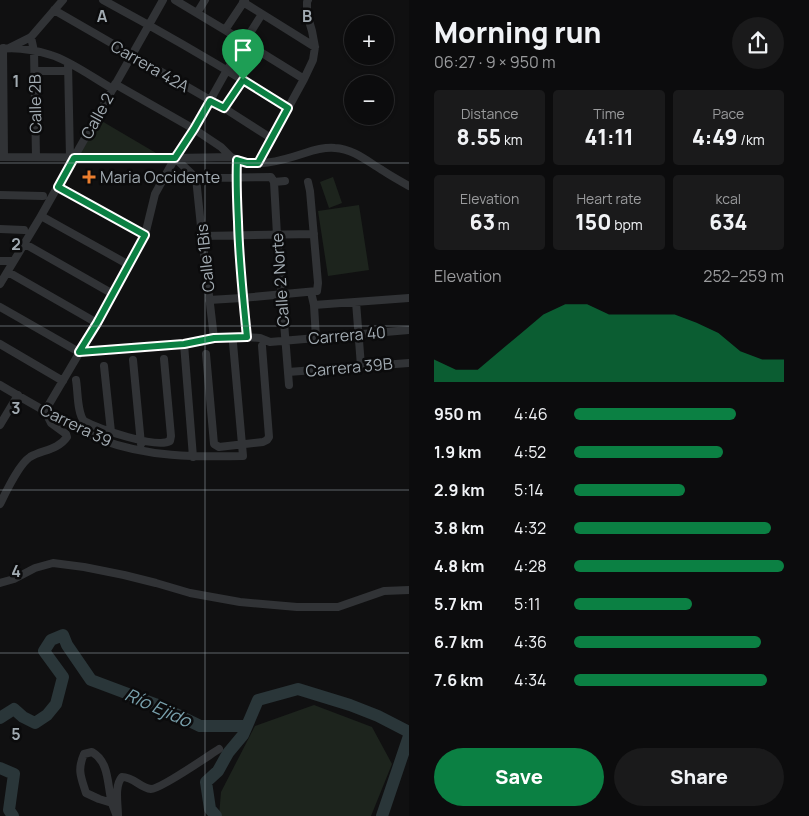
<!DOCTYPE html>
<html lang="en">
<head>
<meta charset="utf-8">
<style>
	:root { --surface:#0c0c0d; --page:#1a1a1b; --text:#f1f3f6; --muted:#9a9b9d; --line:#2c2c2e; --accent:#0b8043 }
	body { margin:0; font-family:Manrope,sans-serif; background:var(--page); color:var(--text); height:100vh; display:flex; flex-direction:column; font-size:19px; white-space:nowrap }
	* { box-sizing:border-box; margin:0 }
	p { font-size:16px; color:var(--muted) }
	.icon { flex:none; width:28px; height:28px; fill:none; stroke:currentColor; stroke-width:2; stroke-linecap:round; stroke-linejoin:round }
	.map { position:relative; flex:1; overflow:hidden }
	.drawer { display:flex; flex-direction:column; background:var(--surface); width:400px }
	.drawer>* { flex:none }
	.buttons { position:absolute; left:344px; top:15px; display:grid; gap:10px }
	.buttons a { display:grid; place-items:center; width:50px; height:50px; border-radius:50%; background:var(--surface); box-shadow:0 1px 4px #0004,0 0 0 1px var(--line); font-size:25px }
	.pin { position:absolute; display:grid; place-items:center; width:42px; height:42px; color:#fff; margin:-51px -21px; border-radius:50% 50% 50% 0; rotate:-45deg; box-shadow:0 0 5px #0007 }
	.pin .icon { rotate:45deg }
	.round { display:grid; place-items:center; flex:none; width:52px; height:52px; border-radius:26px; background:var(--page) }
	.headline { display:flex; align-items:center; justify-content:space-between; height:85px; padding:0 25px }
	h1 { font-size:28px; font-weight:800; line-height:38px }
	.figures { display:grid; grid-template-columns:repeat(3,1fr); gap:8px; height:85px; padding:5px 25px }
	.figures div { display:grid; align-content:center; border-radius:5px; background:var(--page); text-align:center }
	.figures b { font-size:21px; font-weight:800 }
	.figures small { font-size:14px; font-weight:400 }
	.figures p { font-size:14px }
	.chart { height:140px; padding:10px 25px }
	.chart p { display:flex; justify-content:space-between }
	.chart svg { width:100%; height:90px; margin-top:5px; fill:var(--accent); opacity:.7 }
	.button { display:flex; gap:10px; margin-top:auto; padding:10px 25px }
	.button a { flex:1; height:58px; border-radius:30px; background:var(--accent); color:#fff; font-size:20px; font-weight:800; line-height:58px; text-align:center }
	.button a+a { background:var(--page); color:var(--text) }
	ul { padding:0 25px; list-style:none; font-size:16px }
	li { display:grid; grid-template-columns:80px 60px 1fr; align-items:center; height:38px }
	li i { height:12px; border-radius:6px; background:var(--accent) }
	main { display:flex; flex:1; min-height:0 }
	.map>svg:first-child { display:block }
	.green { fill:#1d241d }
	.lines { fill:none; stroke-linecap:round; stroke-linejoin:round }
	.river { stroke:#2a3639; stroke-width:12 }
	.minor { stroke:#313336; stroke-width:8 }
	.route-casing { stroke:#fff; stroke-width:10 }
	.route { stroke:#0b8043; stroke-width:6 }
	.grid { fill:none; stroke:#a2abb2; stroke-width:1; stroke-opacity:0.55 }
	.poi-dot { fill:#eb7e2e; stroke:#0b0b0c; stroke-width:2 }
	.labels { text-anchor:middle; stroke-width:5; stroke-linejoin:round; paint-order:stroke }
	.street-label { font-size:16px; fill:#a2abb2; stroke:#0b0b0c }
	.poi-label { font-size:16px; fill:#a2abb2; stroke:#0b0b0c; text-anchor:start }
	.water-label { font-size:18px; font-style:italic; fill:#79a1ad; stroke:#0b0b0c }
	.grid-label { font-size:16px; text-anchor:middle; font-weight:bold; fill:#a2abb2; stroke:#0b0b0c; stroke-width:5; stroke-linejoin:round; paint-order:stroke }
</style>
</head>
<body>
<main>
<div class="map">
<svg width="409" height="816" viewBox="0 0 409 816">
	<rect width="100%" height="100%" fill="#101011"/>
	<path class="green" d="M100,120L156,153L80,154Z
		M333,177L342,203L329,208L320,182Z
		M359,205L369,270L328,276L318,211Z
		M314,705L372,727L392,764L371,816H219L221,792L255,726Z"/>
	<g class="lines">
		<path class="river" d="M0,718L14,709L23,717L35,723L47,715L56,704L63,677L44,651L51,640L63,635L67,645L91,680L155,704L200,726H246
			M0,768L14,774L9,810L13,816
			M216,816L210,809L206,782L218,771L228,753L243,735L258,700L298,689L350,705L378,716L409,732
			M382,816L409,736"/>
		<path class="minor" d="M103,0C166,34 228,70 288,108
			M175,0L225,30L304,79
			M243,2L315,47
			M54,10L224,108L271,138
			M197,13L205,0
			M225,30L245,0
			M31,37L34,51L36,157
			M3,48L4,157
			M9,48L31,37L63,0
			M0,49C16,47 35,50 51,55C69,60 95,79 113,89
			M68,63L70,158
			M35,71H68
			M115,84L194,129L221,147L231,157
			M224,108L243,80
			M0,157L175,158L231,157C254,169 281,161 305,153C314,150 324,147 335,148C353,149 367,161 382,170C391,176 400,181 409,186
			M175,158L196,178
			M237,160C236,181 237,201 238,222C239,260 243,298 247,337
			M258,163L304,79L313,60L315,47L312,31L307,14V2L308,0
			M196,178L271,177L274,182L277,235L289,385
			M196,178L202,236L214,338
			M274,182L285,181
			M58,187L145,235
			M0,195L43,196
			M41,216L129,265
			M0,229L24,230
			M202,236L314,234
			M25,244L113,294
			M0,261H13
			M8,272L97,323
			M0,284L41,216L163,0
			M311,292L314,305L316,338
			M209,300L242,298L317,291L318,283L310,191L308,182
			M356,302L361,366
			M314,305L409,298
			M0,307L79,352L184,344L214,338L247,337L260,338L270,342L409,330
			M0,344L63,381
			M184,344L193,457
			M206,354L214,444L219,447L263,442L267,440L269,437L262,346
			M133,360L141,444
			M104,366L111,432
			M288,372L409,363
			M76,380C78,391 77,413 84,421C99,429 157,449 170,441L171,436L164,359
			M0,385C22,398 44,411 67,423C79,429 90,435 102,440C147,457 195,457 243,456L233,343
			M0,425L18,395
			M0,504C6,492 19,464 30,457C42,450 58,450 67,437L66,434L51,423L45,411L97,323L145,235L155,194L175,158L194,129L227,70L262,14
			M0,583L14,579L35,568L53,563L84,567L124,575L156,583L190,593L240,602L297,607H338L384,591L409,590
			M112,803L99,799L86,793C81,777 77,770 84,754L92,752C110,762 107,786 112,803C113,807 115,811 116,814
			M118,816C118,804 114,786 122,777C134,777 140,788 151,789C161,789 208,756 219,749"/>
	</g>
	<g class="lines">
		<defs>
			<path id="route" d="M243,80L288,108L258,163H247L237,160C236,181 237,201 238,222C239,260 243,298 247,337L214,338L184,344L79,352L97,323L145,235L58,187L74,158H175L194,129L210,101L224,108Z"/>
		</defs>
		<use href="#route" class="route-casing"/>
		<use href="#route" class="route"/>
	</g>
	<path class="grid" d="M205,0V816M0,163H409M0,326H409M0,490H409M0,653H409"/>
	<path class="poi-dot" d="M86.5 169.5h5v5h5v5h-5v5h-5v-5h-5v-5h5z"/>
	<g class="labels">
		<g class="street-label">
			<text transform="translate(150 66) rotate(30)" y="6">Carrera 42A</text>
			<text transform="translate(35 104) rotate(-91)" y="6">Calle 2B</text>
			<text transform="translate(97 116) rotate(-61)" y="6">Calle 2</text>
			<text transform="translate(205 258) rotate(-96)" y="6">Calle 1Bis</text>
			<text transform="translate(280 280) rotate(-94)" y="6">Calle 2 Norte</text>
			<text transform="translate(347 335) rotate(-5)" y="6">Carrera 40</text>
			<text transform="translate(349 367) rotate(-5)" y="6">Carrera 39B</text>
			<text transform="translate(76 425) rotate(26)" y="6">Carrera 39</text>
		</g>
		<g class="poi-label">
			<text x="100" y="183">Maria Occidente</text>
		</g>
		<g class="water-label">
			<text transform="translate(158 708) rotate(24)" y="6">Río Ejido</text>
		</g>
	</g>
	<g class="grid-label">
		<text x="102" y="22">A</text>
		<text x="307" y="22">B</text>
		<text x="16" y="87">1</text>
		<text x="16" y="250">2</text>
		<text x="16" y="414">3</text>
		<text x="16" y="577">4</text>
		<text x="16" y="740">5</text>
	</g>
</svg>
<div class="buttons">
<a>+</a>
<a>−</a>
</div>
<div class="pin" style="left:243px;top:80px;background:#1e9e55"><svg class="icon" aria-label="arrive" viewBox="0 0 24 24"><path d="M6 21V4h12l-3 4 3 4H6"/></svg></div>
</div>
<section class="drawer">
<div class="headline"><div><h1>Morning run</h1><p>06:27 · 9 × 950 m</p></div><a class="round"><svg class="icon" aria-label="share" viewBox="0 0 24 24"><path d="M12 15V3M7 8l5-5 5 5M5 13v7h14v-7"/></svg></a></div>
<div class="figures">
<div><p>Distance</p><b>8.55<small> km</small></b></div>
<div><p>Time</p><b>41:11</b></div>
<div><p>Pace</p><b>4:49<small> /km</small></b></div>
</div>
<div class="figures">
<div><p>Elevation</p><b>63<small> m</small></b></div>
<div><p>Heart rate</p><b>150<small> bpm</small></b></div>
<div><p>kcal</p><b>634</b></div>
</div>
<div class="chart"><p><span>Elevation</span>252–259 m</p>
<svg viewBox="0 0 160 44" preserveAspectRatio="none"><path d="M0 44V33L10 38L20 38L30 29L40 20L50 11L60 6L70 6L80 11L90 11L100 11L110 11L120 15L130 20L140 29L150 33L160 33V44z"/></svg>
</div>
<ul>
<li><b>950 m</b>4:46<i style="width:77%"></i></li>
<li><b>1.9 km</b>4:52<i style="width:71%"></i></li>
<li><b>2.9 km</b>5:14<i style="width:53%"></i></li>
<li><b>3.8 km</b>4:32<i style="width:94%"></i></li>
<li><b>4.8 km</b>4:28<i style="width:100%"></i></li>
<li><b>5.7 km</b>5:11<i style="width:56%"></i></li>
<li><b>6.7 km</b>4:36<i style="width:89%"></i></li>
<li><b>7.6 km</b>4:34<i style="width:92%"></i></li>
</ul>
<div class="button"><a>Save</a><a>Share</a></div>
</section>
</main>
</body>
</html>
